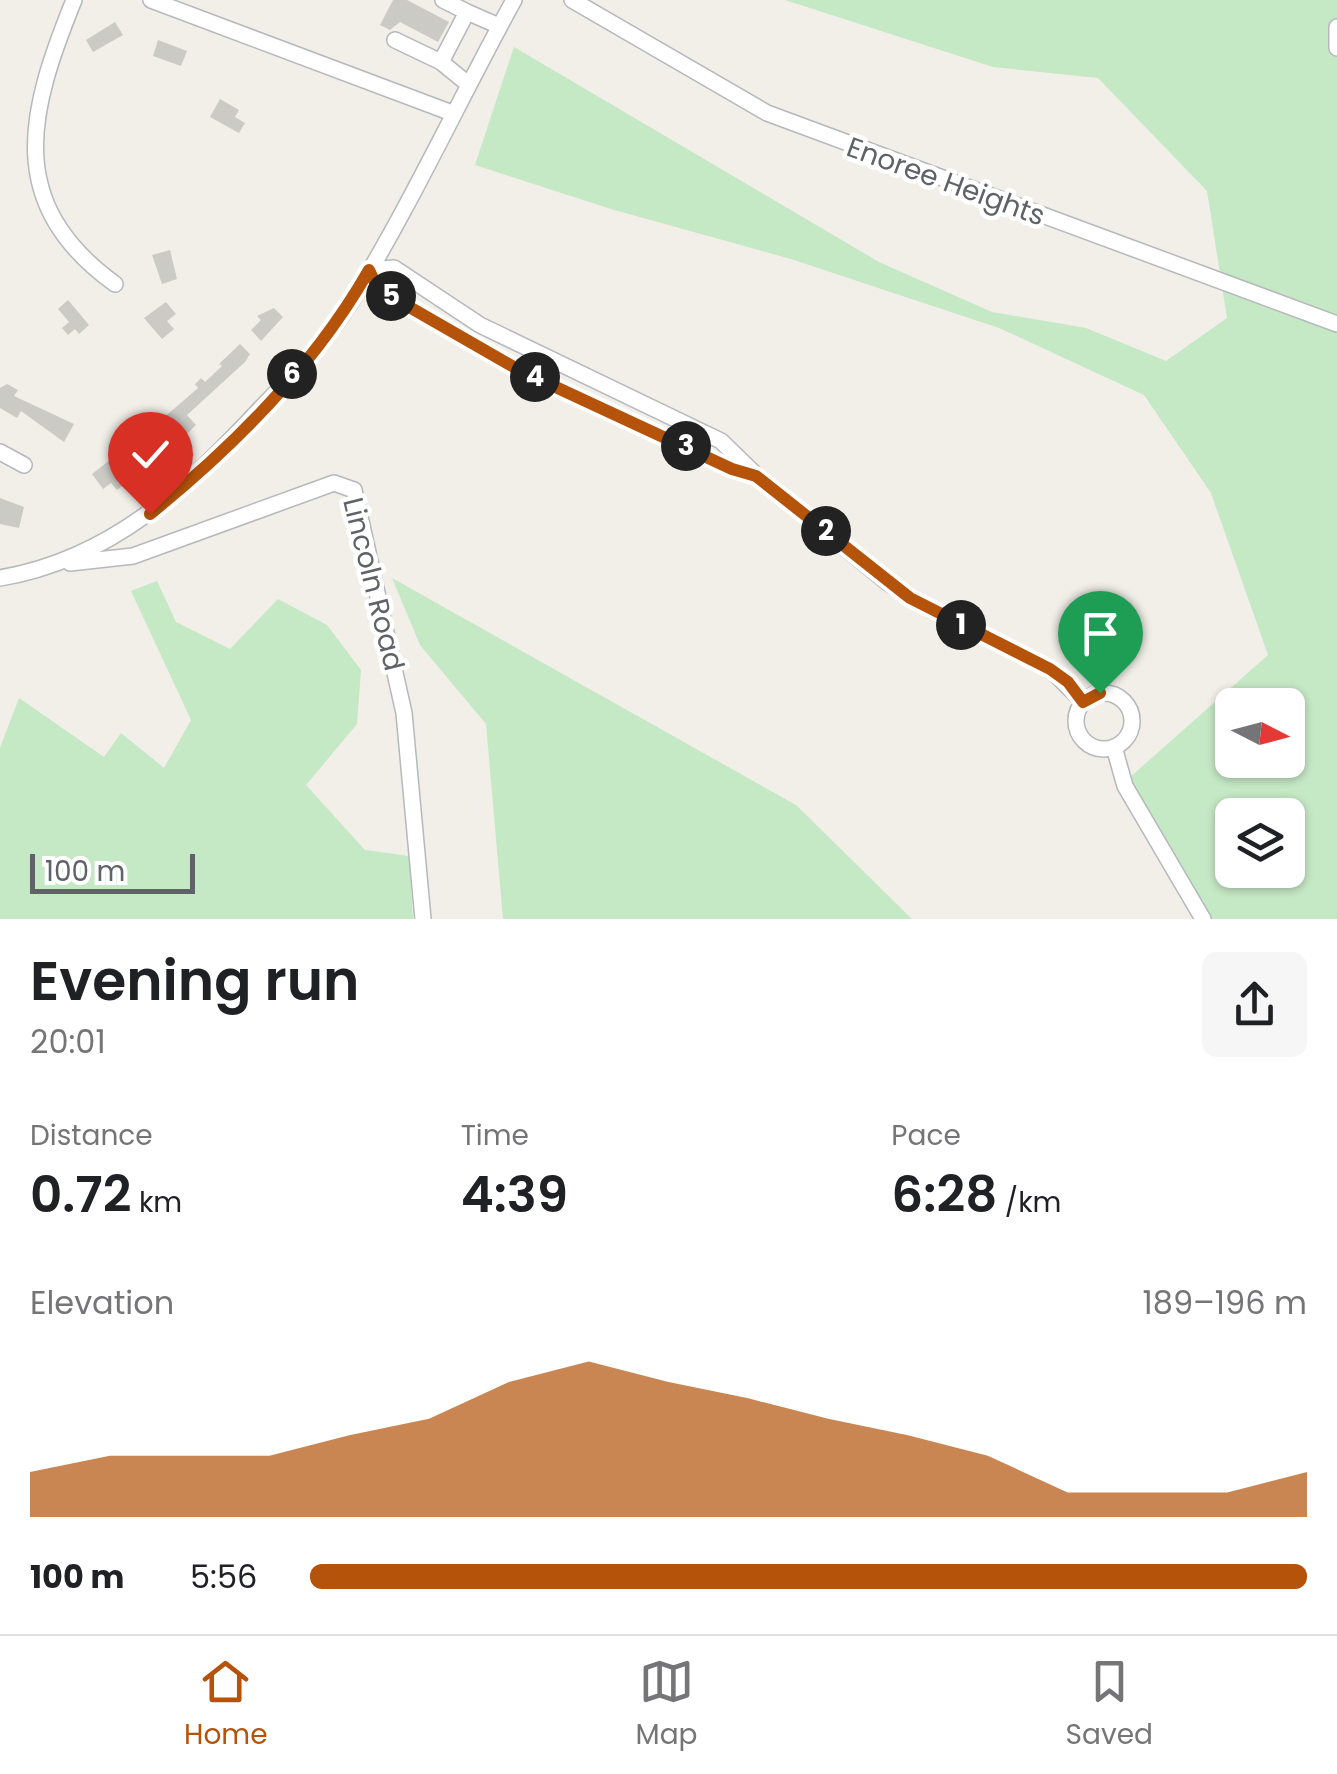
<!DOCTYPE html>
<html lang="en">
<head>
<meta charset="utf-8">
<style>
	:root { --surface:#fff; --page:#f6f6f6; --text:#202124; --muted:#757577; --line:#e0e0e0; --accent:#b45309 }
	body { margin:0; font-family:Poppins,sans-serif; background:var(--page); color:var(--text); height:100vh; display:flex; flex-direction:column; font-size:38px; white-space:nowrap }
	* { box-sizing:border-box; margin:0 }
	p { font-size:32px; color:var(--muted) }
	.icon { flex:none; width:55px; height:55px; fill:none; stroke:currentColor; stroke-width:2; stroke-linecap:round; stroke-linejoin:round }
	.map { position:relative; height:919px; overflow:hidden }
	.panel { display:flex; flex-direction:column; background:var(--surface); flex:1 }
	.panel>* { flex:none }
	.needle { width:65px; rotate:96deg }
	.controls { position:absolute; left:1215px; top:688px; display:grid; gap:20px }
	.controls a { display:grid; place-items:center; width:90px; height:90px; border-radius:15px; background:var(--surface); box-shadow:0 2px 8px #0004; font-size:50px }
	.scale { position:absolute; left:30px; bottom:25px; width:165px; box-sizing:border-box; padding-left:10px; border:5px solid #5f6368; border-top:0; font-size:28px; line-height:35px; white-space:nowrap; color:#5f6368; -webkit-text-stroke:8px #fff; paint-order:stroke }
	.pin { position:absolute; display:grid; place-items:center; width:85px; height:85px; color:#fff; margin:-102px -42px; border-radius:50% 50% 50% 0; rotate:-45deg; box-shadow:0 0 10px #0007 }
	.pin .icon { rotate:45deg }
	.km { position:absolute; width:50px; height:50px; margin:-25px; border-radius:50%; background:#222; color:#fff; font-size:28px; line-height:50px; text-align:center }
	.round { display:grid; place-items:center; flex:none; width:105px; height:105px; border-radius:15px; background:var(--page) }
	.headline { display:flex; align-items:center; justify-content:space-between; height:170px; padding:0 30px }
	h1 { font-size:55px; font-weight:600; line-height:75px }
	.figures { display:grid; grid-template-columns:repeat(3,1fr); gap:15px; height:170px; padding:10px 30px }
	.figures div { display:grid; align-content:center }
	.figures b { font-size:50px; font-weight:600 }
	.figures small { font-size:28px; font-weight:400 }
	.figures p { font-size:28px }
	.chart { height:280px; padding:20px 30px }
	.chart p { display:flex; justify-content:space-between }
	.chart svg { width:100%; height:180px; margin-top:10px; fill:var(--accent); opacity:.7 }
	ul { padding:0 30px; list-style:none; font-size:32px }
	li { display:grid; grid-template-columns:160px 120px 1fr; align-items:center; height:75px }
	li i { height:25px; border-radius:12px; background:var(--accent) }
	.menu { display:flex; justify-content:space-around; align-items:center; height:140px; border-top:2px solid var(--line); background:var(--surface); font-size:28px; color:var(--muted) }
	.menu a { display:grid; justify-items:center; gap:5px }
	.menu .active { color:var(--accent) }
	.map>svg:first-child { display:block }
	.green { fill:#c5e8c5; fill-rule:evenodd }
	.building { fill:#cccac5 }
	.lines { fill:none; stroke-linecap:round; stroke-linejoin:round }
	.minor-casing { stroke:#b5b8bc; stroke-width:18 }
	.minor { stroke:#fff; stroke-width:15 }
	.route-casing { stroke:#fff; stroke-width:20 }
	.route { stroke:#b45309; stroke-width:12 }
	.labels { text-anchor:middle; stroke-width:9; stroke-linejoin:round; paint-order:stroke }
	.street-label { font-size:28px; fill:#5f6368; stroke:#fff }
</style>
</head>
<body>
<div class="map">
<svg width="1337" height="919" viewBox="0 0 1337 919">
	<rect width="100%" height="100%" fill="#f1efe8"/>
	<path class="green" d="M785,0H1337V919H1194L1120,786L1268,655L1211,493L1144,395L999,328L791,259L611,209L475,165L514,47L879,262L992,312L1086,328L1166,361L1227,318L1207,191L1098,78L993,67ZM1232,705H1288V760H1232ZM1232,815H1288V870H1232Z
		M392,578L796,805L912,919H503L486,724L420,645Z
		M157,581L176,622L230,649L278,599L327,625L361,670L357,724L306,785L365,850L409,856L413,919H0V748L19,698L104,757L121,733L164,768L191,720L131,591Z"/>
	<path class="building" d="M393,0H407L449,22L438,42L400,22L390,30L380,25Z
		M115,22L123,35L93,52L86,40Z
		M158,40L187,51L181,66L153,56Z
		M220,99L239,110L235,117L245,123L239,133L210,117Z
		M170,250L177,279L162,284L152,255Z
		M68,300L89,325L79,334L75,329L68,335L62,328L69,322L58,309Z
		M166,302L176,314L167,321L174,329L162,339L144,318Z
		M274,308L283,317L261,341L251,330L261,320L257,316Z
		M240,344L250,354L245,362L187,415L196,425L187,434L180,427L173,434L161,420L198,388L195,384L201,378L205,382L222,366L219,364Z
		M7,384L18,390L14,396L74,424L64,442L21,411L17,418L0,408V388Z
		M136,432L156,446L137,465L120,445Z
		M110,460L127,482L117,490L111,483L103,489L92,474Z
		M0,498L24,507L19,528L0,524Z"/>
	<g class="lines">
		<defs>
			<path id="minor" d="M74,0C29,111 3,203 115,284
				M151,0L452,113
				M443,0L467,12
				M572,0L767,113L1337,324
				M1337,27V48
				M395,40L441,62
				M468,84L441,62L467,12L499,26
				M0,452L24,465
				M757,476L732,469L519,370L379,289L369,270L394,268L480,325L721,441L757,476L888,583L931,610L1050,669L1083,702
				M70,563L133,556L334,483L354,490L404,713L423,919
				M0,578C112,559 187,487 262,407C293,375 327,340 351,302C411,205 459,100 514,0
				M1076 721a28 28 0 1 1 56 0a28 28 0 1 1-56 0Z
				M1114,747L1125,786L1203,919"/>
		</defs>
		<use href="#minor" class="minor-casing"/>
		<use href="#minor" class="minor"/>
	</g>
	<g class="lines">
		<defs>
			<path id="route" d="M150,514C233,447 316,363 369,270L378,289L519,370L732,469L756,476L910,598L1050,669L1068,682L1083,702L1100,693"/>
		</defs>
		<use href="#route" class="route-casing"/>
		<use href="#route" class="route"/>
	</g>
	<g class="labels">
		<g class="street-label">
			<text transform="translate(946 181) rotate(20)" y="10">Enoree Heights</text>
			<text transform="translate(374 584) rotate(76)" y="10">Lincoln Road</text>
		</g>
	</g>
</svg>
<div class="controls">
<a><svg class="needle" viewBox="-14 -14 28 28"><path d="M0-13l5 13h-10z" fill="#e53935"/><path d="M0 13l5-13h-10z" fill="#757577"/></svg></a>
<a><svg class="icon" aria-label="layers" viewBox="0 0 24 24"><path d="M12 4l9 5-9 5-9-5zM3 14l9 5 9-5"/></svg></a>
</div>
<div class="scale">100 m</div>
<div class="pin" style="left:1100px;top:693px;background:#1e9e55"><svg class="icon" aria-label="arrive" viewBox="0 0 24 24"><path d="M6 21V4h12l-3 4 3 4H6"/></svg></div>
<div class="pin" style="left:150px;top:514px;background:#d93025"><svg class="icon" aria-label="check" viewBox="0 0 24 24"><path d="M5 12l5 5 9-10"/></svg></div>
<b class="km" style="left:961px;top:625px">1</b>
<b class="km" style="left:826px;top:531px">2</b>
<b class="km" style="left:686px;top:446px">3</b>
<b class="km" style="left:535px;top:377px">4</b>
<b class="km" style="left:391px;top:296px">5</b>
<b class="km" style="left:292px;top:374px">6</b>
</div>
<section class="panel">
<div class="headline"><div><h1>Evening run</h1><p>20:01</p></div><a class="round"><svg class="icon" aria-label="share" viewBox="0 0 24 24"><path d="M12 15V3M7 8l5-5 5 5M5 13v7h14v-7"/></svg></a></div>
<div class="figures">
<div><p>Distance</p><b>0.72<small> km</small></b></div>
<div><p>Time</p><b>4:39</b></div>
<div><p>Pace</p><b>6:28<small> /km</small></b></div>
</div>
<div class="chart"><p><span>Elevation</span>189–196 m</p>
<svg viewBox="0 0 160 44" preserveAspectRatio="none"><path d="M0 44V33L10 29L20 29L30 29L40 24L50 20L60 11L70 6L80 11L90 15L100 20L110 24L120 29L130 38L140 38L150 38L160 33V44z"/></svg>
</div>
<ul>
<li><b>100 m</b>5:56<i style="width:100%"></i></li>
</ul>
</section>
<nav class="menu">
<a class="active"><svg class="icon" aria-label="home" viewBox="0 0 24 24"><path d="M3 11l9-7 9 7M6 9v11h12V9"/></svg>Home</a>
<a><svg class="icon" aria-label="map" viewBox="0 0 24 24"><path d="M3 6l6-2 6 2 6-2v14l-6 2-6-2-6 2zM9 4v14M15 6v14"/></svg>Map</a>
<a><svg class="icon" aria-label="saved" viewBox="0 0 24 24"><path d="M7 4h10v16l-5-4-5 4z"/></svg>Saved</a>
</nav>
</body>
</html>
